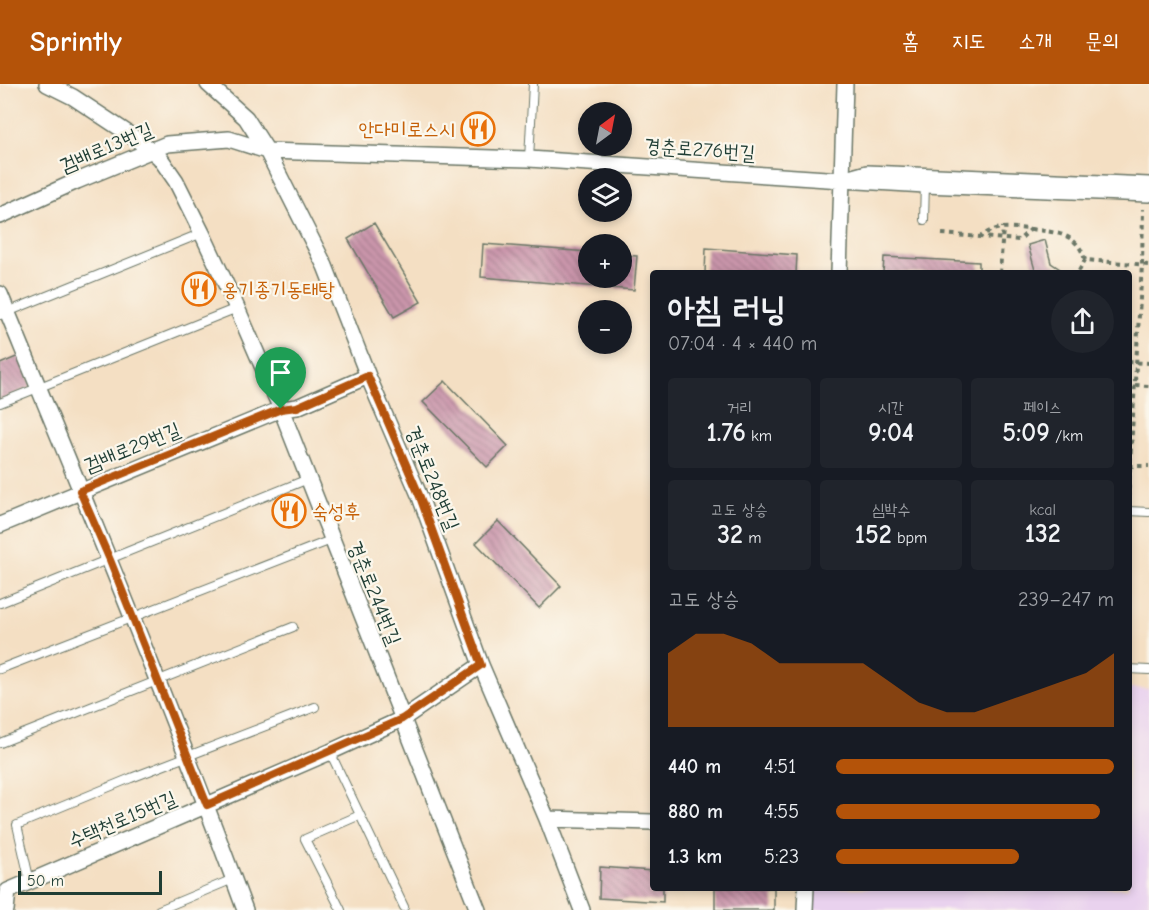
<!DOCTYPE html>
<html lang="ko">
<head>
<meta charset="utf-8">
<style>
	:root { --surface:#171b24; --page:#20242c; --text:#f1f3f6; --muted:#9ea1a6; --accent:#b45309 }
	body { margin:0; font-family:"Comic Neue","Poor Story",sans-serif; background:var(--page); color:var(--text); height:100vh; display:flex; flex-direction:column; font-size:22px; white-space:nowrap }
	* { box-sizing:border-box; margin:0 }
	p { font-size:20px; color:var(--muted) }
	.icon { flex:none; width:33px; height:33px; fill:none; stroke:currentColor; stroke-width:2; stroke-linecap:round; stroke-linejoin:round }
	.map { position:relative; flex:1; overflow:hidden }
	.drawer { position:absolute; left:650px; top:186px; width:482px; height:621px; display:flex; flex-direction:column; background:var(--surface); border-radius:6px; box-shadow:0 3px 9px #0003 }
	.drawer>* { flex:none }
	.needle { width:39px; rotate:32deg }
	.buttons { position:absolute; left:578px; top:18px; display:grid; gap:12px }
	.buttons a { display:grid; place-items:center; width:54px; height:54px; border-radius:50%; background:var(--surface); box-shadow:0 3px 9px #0003; font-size:30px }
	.scale { position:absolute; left:18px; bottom:15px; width:144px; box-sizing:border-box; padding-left:6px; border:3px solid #1f3d34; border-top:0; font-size:16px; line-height:21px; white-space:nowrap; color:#1f3d34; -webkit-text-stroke:4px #fbf7ec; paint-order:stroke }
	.pin { position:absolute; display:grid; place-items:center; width:51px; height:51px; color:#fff; margin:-62px -26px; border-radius:50% 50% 50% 0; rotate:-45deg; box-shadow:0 0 6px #0007 }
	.pin .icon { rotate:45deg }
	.round { display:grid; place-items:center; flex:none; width:63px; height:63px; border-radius:32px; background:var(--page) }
	.head { display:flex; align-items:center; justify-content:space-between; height:102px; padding:0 18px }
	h1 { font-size:33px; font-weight:800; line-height:45px }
	.figures { display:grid; grid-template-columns:repeat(3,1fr); gap:9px; height:102px; padding:6px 18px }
	.figures div { display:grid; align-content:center; border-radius:6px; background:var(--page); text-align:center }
	.figures b { font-size:26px; font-weight:800 }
	.figures small { font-size:16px; font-weight:400 }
	.figures p { font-size:16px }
	.chart { height:168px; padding:12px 18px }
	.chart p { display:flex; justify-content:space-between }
	.chart svg { width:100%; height:108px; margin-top:6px; fill:var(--accent); opacity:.7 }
	ul { padding:0 18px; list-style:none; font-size:20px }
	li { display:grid; grid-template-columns:96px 72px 1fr; align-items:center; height:45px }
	li i { height:15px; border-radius:8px; background:var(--accent) }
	header { display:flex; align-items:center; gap:36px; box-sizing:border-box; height:84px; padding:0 30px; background:var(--accent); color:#fff }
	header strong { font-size:28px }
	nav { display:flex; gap:33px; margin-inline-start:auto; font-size:21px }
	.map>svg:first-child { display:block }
	.built { fill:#e9d2ee }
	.building { fill:url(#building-back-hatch) }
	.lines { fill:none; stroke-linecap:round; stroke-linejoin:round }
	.lane-casing { stroke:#6a7666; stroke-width:10 }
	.street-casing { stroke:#6a7666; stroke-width:18 }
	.path { stroke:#6a7666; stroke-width:4; stroke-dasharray:4.5 4.5; stroke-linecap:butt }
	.lane { stroke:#fff; stroke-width:8 }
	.street { stroke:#fff; stroke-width:15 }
	.route-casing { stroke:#fff; stroke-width:12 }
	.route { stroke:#b45309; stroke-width:8 }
	.labels { text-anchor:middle; stroke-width:4.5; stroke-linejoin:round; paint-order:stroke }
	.food-label { font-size:20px; fill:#c56008; stroke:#fbf7ec; text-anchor:start }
	.street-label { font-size:20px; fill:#1f3d34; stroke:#fbf7ec }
</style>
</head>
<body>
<header>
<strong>Sprintly</strong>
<nav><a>홈</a><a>지도</a><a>소개</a><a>문의</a></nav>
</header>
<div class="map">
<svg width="1149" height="826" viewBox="0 0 1149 826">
	<defs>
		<pattern id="building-back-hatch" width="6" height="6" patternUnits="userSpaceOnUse" patternTransform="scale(1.5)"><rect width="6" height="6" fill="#ca95ab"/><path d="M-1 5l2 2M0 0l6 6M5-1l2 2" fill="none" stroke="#a37b8c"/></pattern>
	</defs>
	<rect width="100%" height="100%" fill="#fbf7ec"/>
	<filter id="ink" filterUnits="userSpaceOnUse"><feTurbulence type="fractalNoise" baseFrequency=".0167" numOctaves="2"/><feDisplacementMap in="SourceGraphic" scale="12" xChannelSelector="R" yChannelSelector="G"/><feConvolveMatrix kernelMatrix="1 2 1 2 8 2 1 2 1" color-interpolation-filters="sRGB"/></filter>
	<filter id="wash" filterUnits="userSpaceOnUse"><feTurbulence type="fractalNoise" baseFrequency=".008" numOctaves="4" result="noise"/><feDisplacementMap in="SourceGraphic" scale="24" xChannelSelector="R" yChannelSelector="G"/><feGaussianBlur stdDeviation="1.35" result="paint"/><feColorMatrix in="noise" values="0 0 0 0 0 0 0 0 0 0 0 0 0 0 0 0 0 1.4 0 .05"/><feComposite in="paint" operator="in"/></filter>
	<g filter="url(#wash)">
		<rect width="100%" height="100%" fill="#f4dfc3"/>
		<path class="built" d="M1128,604L1149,605V826H803L804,804H1128Z"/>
		<g id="blocks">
			<path class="building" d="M374,139L421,218L394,233L348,155Z
				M1045,156L1051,179L1066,189H1033L1035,186L1028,161Z
				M483,160L588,168V194H621V171L637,172L634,206L481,193Z
				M706,164L797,171L796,189H705Z
				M884,173L979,178V189H883Z
				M21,271L31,303L0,316V280Z
				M445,297L508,362L487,383L423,318Z
				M498,437L561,502L539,524L476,459Z
				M600,783L652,787V804H663V818L599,814Z
				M715,804H774V826H715Z"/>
		</g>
	</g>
	<g filter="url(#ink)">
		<use href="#blocks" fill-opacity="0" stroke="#6a7666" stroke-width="1.5"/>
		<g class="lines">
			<defs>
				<path id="lane" d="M529,75L533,0
					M924,136L925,99
					M0,231L202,149
					M0,319L237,224
					M1128,427L1149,428
					M0,519L308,395
					M0,585L331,456
					M1128,585L1149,586
					M0,659L293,543
					M330,668L404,823
					M30,798L17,741L131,694L315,623
					M159,826L233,795
					M341,826L305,755L360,731"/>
				<path id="street" d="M47,0L73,13L126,48L151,66L160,74L176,97L202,149L237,224L281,325L478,826
					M208,0L246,34L267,67L325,182L368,292L420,413L481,581L547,735L582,826
					M1149,101L867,89L842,96L925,101L1149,110
					M0,132L77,97L167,60L229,55L267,67L529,75L842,96
					M839,189L845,0
					M0,210C84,414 169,618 245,826
					M0,441L281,325L297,323L368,292
					M547,735L652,738
					M6,826L8,807L330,668L402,635L481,581
					M805,826L806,804"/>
			</defs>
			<use href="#lane" class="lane-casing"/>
			<use href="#street" class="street-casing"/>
			<path class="path" d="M1031,145C1056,149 1077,148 1085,176L1149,181
				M942,150L1019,156L1031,145C1011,144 998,140 980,153
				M1079,187L1085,176
				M1000,189L1003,143
				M1128,278L1149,279
				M1135,301L1149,302
				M1129,382H1149
				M1128,414L1142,181L1143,125"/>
			<use href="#lane" class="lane"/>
			<use href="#street" class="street"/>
		</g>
	</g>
	<g class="lines" filter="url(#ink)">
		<defs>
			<path id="route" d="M368,292L420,413L481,581L402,635L207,721L110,476L80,407L281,325L297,323Z"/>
		</defs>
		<use href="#route" class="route-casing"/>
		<use href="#route" class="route"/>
	</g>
	<defs>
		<symbol id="restaurant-ring" viewBox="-11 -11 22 22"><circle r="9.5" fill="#fbf7ec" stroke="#e8710a" stroke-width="1.5"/><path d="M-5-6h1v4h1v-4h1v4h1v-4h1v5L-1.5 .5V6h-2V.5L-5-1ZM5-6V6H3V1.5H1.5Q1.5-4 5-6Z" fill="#e8710a"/></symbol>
	</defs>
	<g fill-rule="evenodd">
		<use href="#restaurant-ring" x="459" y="26" width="38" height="38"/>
		<use href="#restaurant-ring" x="180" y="186" width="38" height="38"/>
		<use href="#restaurant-ring" x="270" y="408" width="38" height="38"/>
	</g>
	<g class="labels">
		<g class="food-label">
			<text x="455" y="52" text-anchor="end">안다미로스시</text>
			<text x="222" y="212">옹기종기동태탕</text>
			<text x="312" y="434">숙성후</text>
		</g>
		<g class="street-label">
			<text transform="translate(106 63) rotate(-23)" y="7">검배로13번길</text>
			<text transform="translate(700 65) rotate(4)" y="7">경춘로276번길</text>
			<text transform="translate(132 363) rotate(-22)" y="7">검배로29번길</text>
			<text transform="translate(433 394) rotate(68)" y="7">경춘로248번길</text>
			<text transform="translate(375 509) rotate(68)" y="7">경춘로244번길</text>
			<text transform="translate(122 735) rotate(-23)" y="7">수택천로15번길</text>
		</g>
	</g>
</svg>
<div class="buttons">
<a><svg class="needle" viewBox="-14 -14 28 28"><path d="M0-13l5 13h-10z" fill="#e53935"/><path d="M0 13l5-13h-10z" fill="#9ea1a6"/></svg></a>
<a><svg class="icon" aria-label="layers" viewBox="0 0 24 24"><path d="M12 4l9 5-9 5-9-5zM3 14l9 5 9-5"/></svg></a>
<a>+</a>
<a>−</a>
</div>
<div class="scale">50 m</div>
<div class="pin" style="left:281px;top:325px;background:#1e9e55"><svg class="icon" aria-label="arrive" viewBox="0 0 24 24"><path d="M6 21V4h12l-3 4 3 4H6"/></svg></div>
<section class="drawer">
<div class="head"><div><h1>아침 러닝</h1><p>07:04 · 4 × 440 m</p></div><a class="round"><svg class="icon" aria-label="share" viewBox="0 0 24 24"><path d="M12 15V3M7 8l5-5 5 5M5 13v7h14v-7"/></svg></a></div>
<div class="figures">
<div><p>거리</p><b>1.76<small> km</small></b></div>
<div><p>시간</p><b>9:04</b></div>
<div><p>페이스</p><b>5:09<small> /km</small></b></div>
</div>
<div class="figures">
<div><p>고도 상승</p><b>32<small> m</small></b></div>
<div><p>심박수</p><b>152<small> bpm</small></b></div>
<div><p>kcal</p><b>132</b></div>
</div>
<div class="chart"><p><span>고도 상승</span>239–247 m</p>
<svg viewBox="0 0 160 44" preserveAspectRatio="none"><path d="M0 44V14L10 6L20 6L30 10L40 18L50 18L60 18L70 18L80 26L90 34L100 38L110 38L120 34L130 30L140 26L150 22L160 14V44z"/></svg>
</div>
<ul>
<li><b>440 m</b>4:51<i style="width:100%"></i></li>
<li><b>880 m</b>4:55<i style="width:95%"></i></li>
<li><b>1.3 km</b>5:23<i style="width:66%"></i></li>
</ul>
</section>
</div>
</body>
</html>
